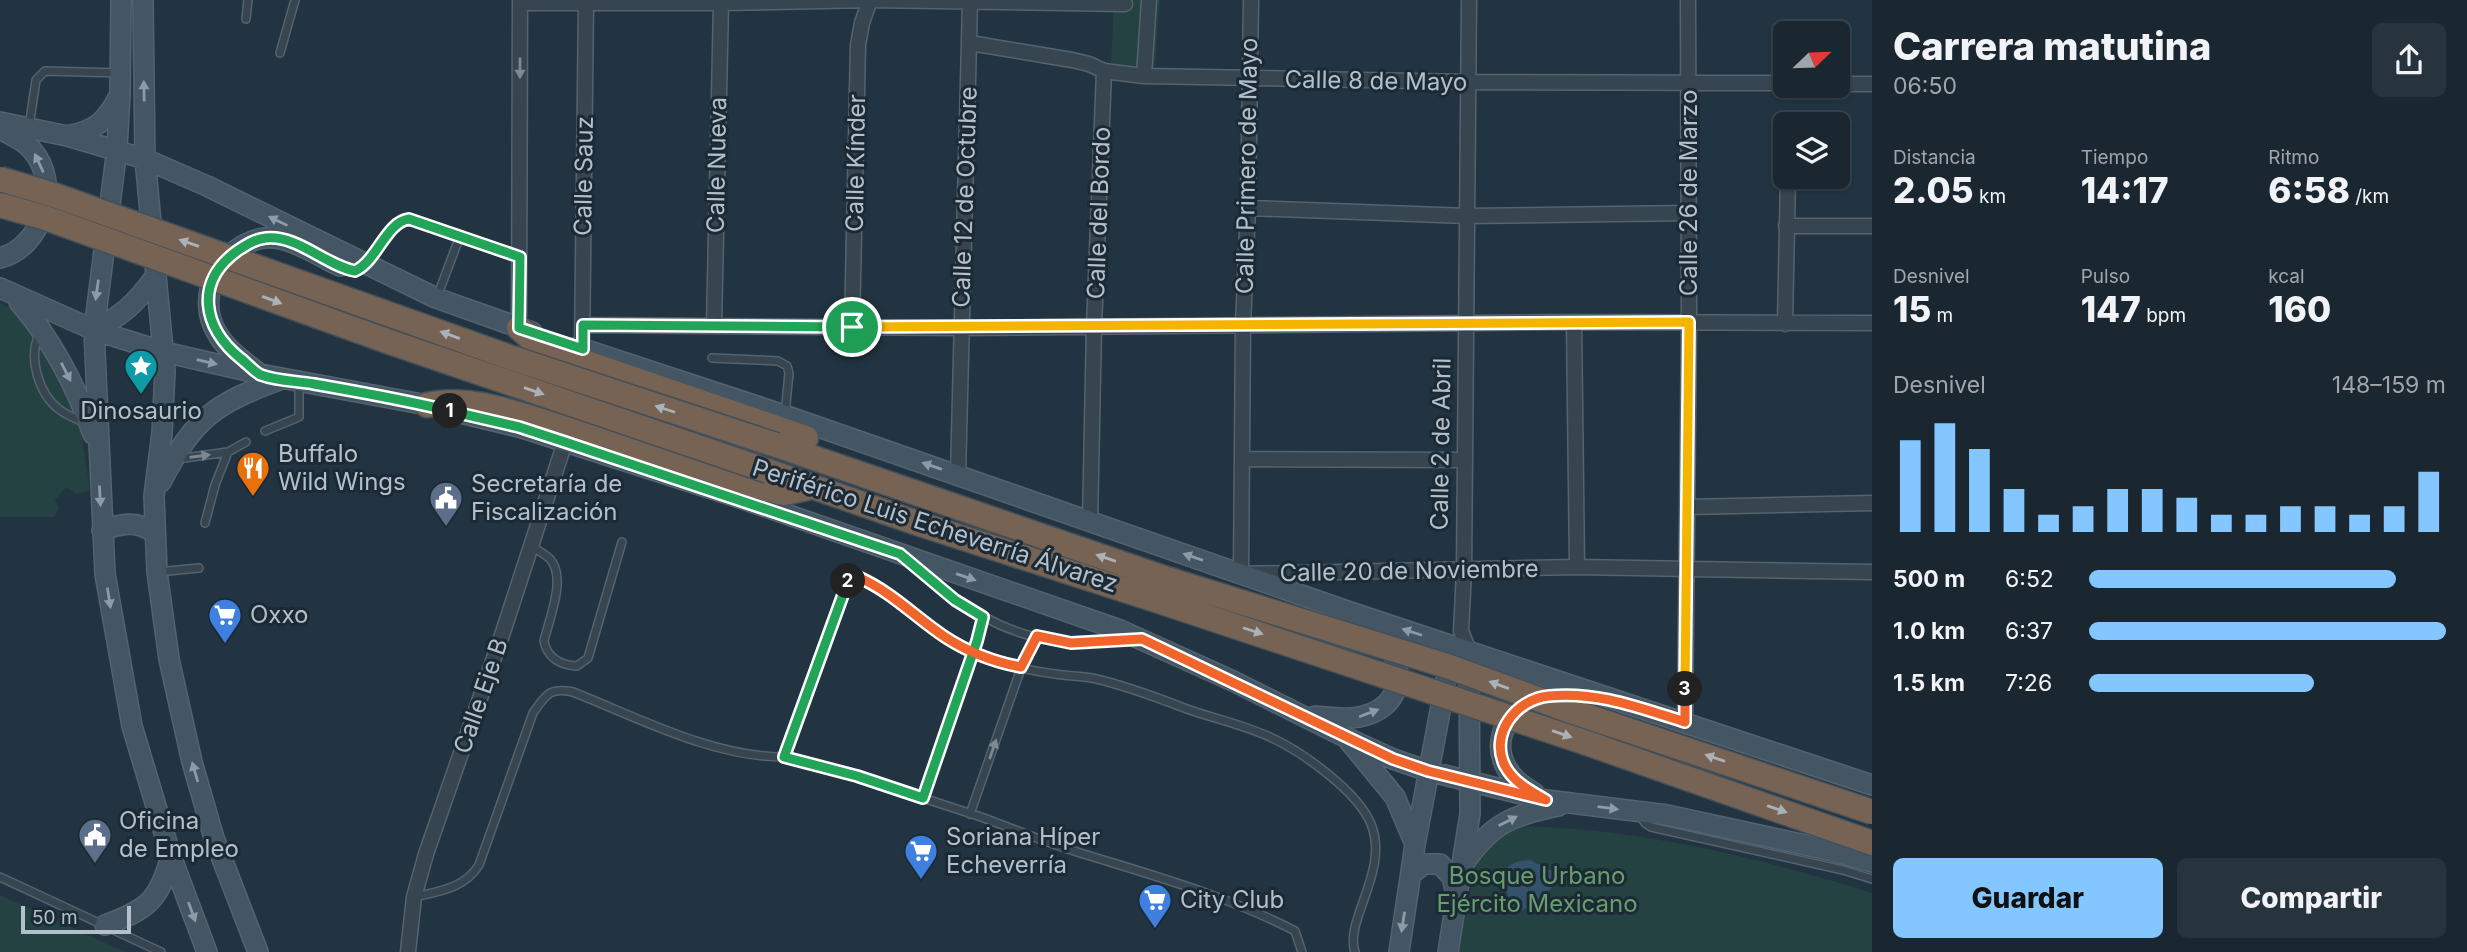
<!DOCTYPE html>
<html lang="es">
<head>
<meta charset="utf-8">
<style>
	:root { --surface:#1a2731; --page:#27333d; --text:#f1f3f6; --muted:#9fa5ab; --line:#38444d; --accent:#84c6ff }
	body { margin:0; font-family:Inter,sans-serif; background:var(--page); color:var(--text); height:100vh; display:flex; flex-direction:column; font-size:26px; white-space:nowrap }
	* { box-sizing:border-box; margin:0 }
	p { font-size:23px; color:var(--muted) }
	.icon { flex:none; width:38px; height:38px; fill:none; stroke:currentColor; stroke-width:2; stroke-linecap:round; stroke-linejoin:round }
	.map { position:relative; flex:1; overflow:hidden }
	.details { display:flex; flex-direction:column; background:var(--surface); width:595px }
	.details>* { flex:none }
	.needle { width:46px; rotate:67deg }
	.fabs { position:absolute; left:1773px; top:21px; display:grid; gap:14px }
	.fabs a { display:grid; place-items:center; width:77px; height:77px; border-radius:10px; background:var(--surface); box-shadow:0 2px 5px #0004,0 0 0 2px var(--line); font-size:35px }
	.scale { position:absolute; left:21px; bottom:18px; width:110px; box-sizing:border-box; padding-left:7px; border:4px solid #b3c0cb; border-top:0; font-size:19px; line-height:24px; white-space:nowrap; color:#b3c0cb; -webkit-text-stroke:5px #1b2a35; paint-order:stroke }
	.pin { position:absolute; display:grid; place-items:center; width:60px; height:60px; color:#fff; margin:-30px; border:4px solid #fff; border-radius:50%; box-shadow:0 2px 7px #0007 }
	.km { position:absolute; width:35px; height:35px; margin:-18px; border-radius:50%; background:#222; color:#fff; font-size:19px; line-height:35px; text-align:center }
	.round { display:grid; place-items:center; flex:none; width:74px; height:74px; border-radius:10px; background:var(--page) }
	.head { display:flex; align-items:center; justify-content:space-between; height:119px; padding:0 21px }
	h1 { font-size:38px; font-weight:800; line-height:52px }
	.stats { display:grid; grid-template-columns:repeat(3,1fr); gap:10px; height:119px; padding:7px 21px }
	.stats div { display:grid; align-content:center }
	.stats b { font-size:35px; font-weight:800 }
	.stats small { font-size:19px; font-weight:400 }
	.stats p { font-size:19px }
	.chart { height:196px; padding:14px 21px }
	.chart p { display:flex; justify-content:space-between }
	.chart svg { width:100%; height:126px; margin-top:7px; stroke:var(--accent); stroke-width:6 }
	.cta { display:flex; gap:14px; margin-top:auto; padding:14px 21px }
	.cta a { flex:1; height:80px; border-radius:10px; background:var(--accent); color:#111; font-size:28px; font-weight:800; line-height:80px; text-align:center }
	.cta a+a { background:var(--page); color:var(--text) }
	ul { padding:0 21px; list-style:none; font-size:23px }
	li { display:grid; grid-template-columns:112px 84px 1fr; align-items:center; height:52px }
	li i { height:18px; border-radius:9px; background:var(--accent) }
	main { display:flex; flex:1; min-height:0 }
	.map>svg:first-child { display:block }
	.green { fill:#244241 }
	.water { fill:#345269 }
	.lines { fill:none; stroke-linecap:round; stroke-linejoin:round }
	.lane-casing { stroke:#54636e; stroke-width:10 }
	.street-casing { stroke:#54636e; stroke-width:17 }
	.secondary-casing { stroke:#54636e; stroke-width:22 }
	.highway-casing { stroke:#41505b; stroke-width:27 }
	.lane { stroke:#364550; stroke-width:7 }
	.street { stroke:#364550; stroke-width:14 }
	.secondary { stroke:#445564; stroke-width:19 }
	.highway { stroke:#776353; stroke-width:24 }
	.highway-bridge-casing { stroke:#41505b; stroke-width:27; stroke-linecap:butt }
	.highway-bridge { stroke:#776353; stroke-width:24 }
	.oneway { fill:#7b8994 }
	.oneway2 { fill:#8c9ba7 }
	.oneway3 { fill:#aab2b9 }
	.split-1-casing { stroke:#fff; stroke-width:14 }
	.split-2-casing { stroke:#fff; stroke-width:14 }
	.split-3-casing { stroke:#fff; stroke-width:14 }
	.split-4-casing { stroke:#fff; stroke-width:14 }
	.split-1 { stroke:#22a559; stroke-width:9 }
	.split-2 { stroke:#22a559; stroke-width:9 }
	.split-3 { stroke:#f0652b; stroke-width:9 }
	.split-4 { stroke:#f5b400; stroke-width:9 }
	.labels { text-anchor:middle; stroke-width:6; stroke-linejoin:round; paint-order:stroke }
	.street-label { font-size:24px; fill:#b3c0cb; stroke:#1b2a35 }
	.poi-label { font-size:24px; fill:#b3c0cb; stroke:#1b2a35; text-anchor:start }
	.park-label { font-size:24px; fill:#679e6c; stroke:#1b2a35 }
</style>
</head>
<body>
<main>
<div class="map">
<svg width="1872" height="952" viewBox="0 0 1872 952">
	<rect width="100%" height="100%" fill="#223441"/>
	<path class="green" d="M1114,0H1160L1155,66L1111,65Z
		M0,303L13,310L35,330L73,406L81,431L90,490L77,494L66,487L55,500L59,509L54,517H0Z
		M1517,826C1637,828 1758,857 1872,893V952H1458L1477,857L1483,846Z
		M0,895L125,952H0Z"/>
	<path class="water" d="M1530,860L1560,875C1548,897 1537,903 1515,914C1505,890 1491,861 1530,860Z"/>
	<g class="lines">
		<defs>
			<path id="lane" d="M246,19L248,0
				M280,53L295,0
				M29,127L36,80L45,71L120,73
				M368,261C378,247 391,221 409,219L519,257
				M437,297L460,236
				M40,333C27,357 39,395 60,410C68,416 77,419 86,423
				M712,358L778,361L787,366L789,373L785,414
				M265,431L299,417V381
				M177,459L228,452L246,442
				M205,523L215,485L228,452
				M532,546C537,550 545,554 550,559C567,578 549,619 544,641C547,658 561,665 577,666L588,658L622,542
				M914,565C963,607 1003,637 1070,643C1089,644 1110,641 1129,640
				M157,572L199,568
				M923,798L977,641L983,617
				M970,814L1025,657L1037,637
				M1640,815L1645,823L1651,827L1843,870L1872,879
				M0,877L161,952
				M415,897C440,891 465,888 479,865L533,713C546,695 549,687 573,692C639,718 712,757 784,757
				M1302,952L1295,931C1224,894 1147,874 1071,850C1038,840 1005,825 972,814C909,793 847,774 784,757L849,580L858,577C901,596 931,633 973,653C998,664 1027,670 1055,674C1067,676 1080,676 1092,678C1124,685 1156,697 1187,709C1215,719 1245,725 1272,738C1304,753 1358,792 1371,824C1390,871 1344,920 1355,952"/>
			<path id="street" d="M1251,0L1248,208L1243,325L1241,574L1577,567L1872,572
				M1469,0L1464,571L1461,631L1469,651
				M520,3H721L870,0L1125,4
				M970,43L1072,60L1089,64L1104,71L1144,76L1468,82L1785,83
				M1144,76L1149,0
				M1838,84H1872
				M1248,208L1468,216L1689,213
				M1786,226H1872
				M1574,322L1577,567
				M1785,324L1788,177
				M583,325L961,328L1574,322L1872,323
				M714,326L721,3
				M852,327L858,45L862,23L870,0
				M519,328L520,0
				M582,349L586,3
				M1242,459L1465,460
				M958,475L970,2
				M1687,507L1872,503
				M1090,522L1094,327L1104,71
				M1685,722L1689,322L1688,0
				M408,952L414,897L426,854L503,632L565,442"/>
			<path id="secondary" d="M121,0L120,94L117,149L94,330L105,574L132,726L171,856L207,952
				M143,0L145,159L165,371L162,433L154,496L157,572L169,659L192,762L214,838L258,952
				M0,122L67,136L145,159L207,186L436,298L532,332
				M0,129C11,135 25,141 32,150C62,184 43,247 0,258
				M70,135C95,131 107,120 118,98
				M0,288L94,330L164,352L260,374L427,405L519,427L734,496L1120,630L1233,681L1345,737L1393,759L1428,771L1546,800L1667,815L1833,851L1872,862
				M19,302C52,340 76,386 93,434
				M94,330C123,315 135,304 155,277
				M577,347L784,415L1350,612L1872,785
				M256,371C242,360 226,349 217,333C194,296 221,245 264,238C289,235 318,256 340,266
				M161,482C195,417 214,404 282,379
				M102,530C121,524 136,520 153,532
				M1315,716C1329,717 1345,720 1359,717C1401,709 1407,672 1386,641
				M1349,741L1395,797L1415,844
				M1534,793C1523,786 1512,779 1506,767C1489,735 1515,702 1546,696
				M1465,862C1493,822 1512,816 1558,806
				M1411,874L1424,864H1440L1452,877L1456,893
				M105,925C149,909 159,900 171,856
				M1399,952L1415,845L1451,653
				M1448,952L1470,814L1469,661"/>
			<path id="highway" d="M519,328L535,342L552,351L806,438
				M427,405C472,395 519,415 562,427C631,446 699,468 767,489L784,493L807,488
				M776,445L1170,580
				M768,471L914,522L1165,603"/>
		</defs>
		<use href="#lane" class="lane-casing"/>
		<use href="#street" class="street-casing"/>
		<use href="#secondary" class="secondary-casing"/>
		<use href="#highway" class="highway-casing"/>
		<use href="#lane" class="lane"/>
		<use href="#street" class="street"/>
		<use href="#secondary" class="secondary"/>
		<use href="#highway" class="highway"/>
		<defs>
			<path id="highway-bridge" d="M0,179L54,195L509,357L776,445
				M0,205L46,218L387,341L768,471
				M1170,580L1447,666L1565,709L1872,812
				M1165,603L1584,742L1872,843"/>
		</defs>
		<use href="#highway-bridge" class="highway-bridge-casing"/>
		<use href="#highway-bridge" class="highway-bridge"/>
	</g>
	<defs><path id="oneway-solid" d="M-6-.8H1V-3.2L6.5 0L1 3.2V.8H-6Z" transform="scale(1.75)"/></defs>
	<g class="oneway">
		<use href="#oneway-solid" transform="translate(520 68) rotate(90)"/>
		<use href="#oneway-solid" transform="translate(200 456) rotate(-8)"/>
		<use href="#oneway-solid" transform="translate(993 749) rotate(-71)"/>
	</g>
	<g class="oneway2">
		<use href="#oneway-solid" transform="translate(144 91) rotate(-91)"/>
		<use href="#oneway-solid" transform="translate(39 163) rotate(-115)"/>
		<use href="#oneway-solid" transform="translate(278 221) rotate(-154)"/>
		<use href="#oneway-solid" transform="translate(97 290) rotate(98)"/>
		<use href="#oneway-solid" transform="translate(207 362) rotate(13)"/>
		<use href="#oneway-solid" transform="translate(66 372) rotate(63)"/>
		<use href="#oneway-solid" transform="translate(932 466) rotate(-161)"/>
		<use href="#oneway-solid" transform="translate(100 496) rotate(87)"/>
		<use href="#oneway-solid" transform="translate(1193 557) rotate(-161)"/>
		<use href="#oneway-solid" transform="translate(966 577) rotate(19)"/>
		<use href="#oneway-solid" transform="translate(109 598) rotate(81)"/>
		<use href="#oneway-solid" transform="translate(1412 632) rotate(-162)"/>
		<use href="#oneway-solid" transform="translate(1369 713) rotate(-21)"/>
		<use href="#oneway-solid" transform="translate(195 772) rotate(-106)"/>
		<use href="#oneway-solid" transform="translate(1608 808) rotate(7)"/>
		<use href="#oneway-solid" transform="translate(1508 821) rotate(-27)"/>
		<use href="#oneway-solid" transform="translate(192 912) rotate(70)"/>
		<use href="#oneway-solid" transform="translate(1403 922) rotate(99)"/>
	</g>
	<g class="oneway3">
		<use href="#oneway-solid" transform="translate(189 243) rotate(-161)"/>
		<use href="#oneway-solid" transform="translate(272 300) rotate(20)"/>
		<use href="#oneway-solid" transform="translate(450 335) rotate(-160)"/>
		<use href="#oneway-solid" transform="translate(534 391) rotate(19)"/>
		<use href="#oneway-solid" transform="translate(665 409) rotate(-162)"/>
		<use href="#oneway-solid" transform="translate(1106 558) rotate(-161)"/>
		<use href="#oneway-solid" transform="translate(1253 631) rotate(18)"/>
		<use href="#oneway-solid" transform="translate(1499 685) rotate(-160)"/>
		<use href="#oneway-solid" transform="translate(1562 734) rotate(19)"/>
		<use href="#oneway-solid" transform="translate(1715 758) rotate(-161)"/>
		<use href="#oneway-solid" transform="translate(1777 809) rotate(19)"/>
	</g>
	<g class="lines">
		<defs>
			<path id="split-1" d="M450,411C405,400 360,392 314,384C297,381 277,381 261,375C254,372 247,363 240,358C203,328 194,282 237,251C246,245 255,239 266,238C298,235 325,265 355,271C377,261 386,222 409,219L520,257L519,328L583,349V325L852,327"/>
			<path id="split-2" d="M450,411L519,427L565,442L900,554L955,600L983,617L977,641L923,798L857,776L784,757L848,581"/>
			<path id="split-3" d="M848,581L858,577C892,592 915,617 945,637C968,652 994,662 1021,667L1037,636L1071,643L1142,639L1393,759L1428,771L1546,800C1531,791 1514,783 1505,766C1489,734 1516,699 1549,696C1597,691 1640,708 1685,722V689"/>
			<path id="split-4" d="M852,327L1689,322L1685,689"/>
		</defs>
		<use href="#split-1" class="split-1-casing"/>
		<use href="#split-2" class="split-2-casing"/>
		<use href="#split-3" class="split-3-casing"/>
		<use href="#split-4" class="split-4-casing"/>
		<use href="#split-1" class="split-1"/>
		<use href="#split-2" class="split-2"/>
		<use href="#split-3" class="split-3"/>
		<use href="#split-4" class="split-4"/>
	</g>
	<defs>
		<symbol id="sight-pin" viewBox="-11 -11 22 30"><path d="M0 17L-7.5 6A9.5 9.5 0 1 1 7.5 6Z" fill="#0f9aa8" stroke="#1b2a35"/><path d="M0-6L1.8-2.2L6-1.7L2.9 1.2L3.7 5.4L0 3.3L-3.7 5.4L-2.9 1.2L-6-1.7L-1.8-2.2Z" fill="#fff"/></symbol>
		<symbol id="restaurant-pin" viewBox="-11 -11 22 30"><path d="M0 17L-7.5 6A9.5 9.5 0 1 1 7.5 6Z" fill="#e8710a" stroke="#1b2a35"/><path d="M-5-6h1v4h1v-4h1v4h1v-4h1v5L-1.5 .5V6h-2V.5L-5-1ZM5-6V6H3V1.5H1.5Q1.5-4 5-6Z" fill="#fff"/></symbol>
		<symbol id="civic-pin" viewBox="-11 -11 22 30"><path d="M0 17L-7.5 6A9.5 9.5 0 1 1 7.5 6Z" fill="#5c6f8a" stroke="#1b2a35"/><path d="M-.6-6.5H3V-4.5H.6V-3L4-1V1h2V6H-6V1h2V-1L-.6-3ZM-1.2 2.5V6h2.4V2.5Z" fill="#fff"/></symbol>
		<symbol id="supermarket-pin" viewBox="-11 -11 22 30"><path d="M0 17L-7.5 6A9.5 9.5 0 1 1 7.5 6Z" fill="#3f7fe0" stroke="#1b2a35"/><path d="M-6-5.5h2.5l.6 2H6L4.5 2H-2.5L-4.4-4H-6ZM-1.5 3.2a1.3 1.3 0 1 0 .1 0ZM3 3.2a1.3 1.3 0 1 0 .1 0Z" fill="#fff"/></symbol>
	</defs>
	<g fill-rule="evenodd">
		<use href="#sight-pin" x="122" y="347" width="38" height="52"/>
		<use href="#restaurant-pin" x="234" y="449" width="38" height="52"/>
		<use href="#civic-pin" x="427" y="479" width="38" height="52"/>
		<use href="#supermarket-pin" x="206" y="596" width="38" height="52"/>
		<use href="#civic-pin" x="76" y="816" width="38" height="52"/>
		<use href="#supermarket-pin" x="902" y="832" width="38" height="52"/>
		<use href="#supermarket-pin" x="1136" y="881" width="38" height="52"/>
	</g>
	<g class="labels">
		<g class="street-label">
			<text transform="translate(1376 81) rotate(1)" y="8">Calle 8 de Mayo</text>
			<text transform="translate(856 163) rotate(-89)" y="8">Calle Kínder</text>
			<text transform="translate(717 165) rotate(-89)" y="8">Calle Nueva</text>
			<text transform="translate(1247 166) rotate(-89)" y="8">Calle Primero de Mayo</text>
			<text transform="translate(584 176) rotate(-89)" y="8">Calle Sauz</text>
			<text transform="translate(1689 193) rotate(-90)" y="8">Calle 26 de Marzo</text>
			<text transform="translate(965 197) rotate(-88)" y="8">Calle 12 de Octubre</text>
			<text transform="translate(1099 213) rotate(-88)" y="8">Calle del Bordo</text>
			<text transform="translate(1441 444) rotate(-89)" y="8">Calle 2 de Abril</text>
			<text transform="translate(935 526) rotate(18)" y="8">Periférico Luis Echeverría Álvarez</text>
			<text transform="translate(1409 571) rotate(-1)" y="8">Calle 20 de Noviembre</text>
			<text transform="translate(481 696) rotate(-71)" y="8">Calle Eje B</text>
		</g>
		<g class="poi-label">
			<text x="141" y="419" text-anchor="middle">Dinosaurio</text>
			<text x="278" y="462">Buffalo<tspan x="278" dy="28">Wild Wings</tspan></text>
			<text x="471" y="492">Secretaría de<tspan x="471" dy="28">Fiscalización</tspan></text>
			<text x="250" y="623">Oxxo</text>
			<text x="119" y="829">Oficina<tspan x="119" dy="28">de Empleo</tspan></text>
			<text x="946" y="845">Soriana Híper<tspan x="946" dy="28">Echeverría</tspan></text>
			<text x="1180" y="908">City Club</text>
		</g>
		<g class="park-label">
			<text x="1537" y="884">Bosque Urbano<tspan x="1537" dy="28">Ejército Mexicano</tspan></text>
		</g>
	</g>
</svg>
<div class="fabs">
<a><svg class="needle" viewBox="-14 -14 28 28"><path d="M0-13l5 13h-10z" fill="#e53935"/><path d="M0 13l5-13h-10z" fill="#9fa5ab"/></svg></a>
<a><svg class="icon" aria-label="layers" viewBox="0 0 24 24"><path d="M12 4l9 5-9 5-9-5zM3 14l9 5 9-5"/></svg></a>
</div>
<div class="scale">50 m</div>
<div class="pin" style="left:852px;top:327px;background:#1e9e55"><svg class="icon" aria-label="arrive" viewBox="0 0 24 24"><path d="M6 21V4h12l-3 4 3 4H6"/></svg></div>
<b class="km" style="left:450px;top:411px">1</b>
<b class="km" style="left:848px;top:581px">2</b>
<b class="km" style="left:1685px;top:689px">3</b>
</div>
<section class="details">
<div class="head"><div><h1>Carrera matutina</h1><p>06:50</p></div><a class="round"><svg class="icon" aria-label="share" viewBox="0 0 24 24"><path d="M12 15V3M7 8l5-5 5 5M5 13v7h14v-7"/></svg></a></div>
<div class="stats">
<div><p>Distancia</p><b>2.05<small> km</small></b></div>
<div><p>Tiempo</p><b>14:17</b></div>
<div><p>Ritmo</p><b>6:58<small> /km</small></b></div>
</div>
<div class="stats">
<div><p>Desnivel</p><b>15<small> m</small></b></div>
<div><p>Pulso</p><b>147<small> bpm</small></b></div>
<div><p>kcal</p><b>160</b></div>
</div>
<div class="chart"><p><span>Desnivel</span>148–159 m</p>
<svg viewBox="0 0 160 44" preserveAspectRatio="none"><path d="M5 44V12M15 44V6M25 44V15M35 44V29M45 44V38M55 44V35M65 44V29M75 44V29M85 44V32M95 44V38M105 44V38M115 44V35M125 44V35M135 44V38M145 44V35M155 44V23"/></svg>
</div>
<ul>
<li><b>500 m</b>6:52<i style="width:86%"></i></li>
<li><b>1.0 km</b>6:37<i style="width:100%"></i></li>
<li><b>1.5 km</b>7:26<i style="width:63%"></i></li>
</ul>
<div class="cta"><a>Guardar</a><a>Compartir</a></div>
</section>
</main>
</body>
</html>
